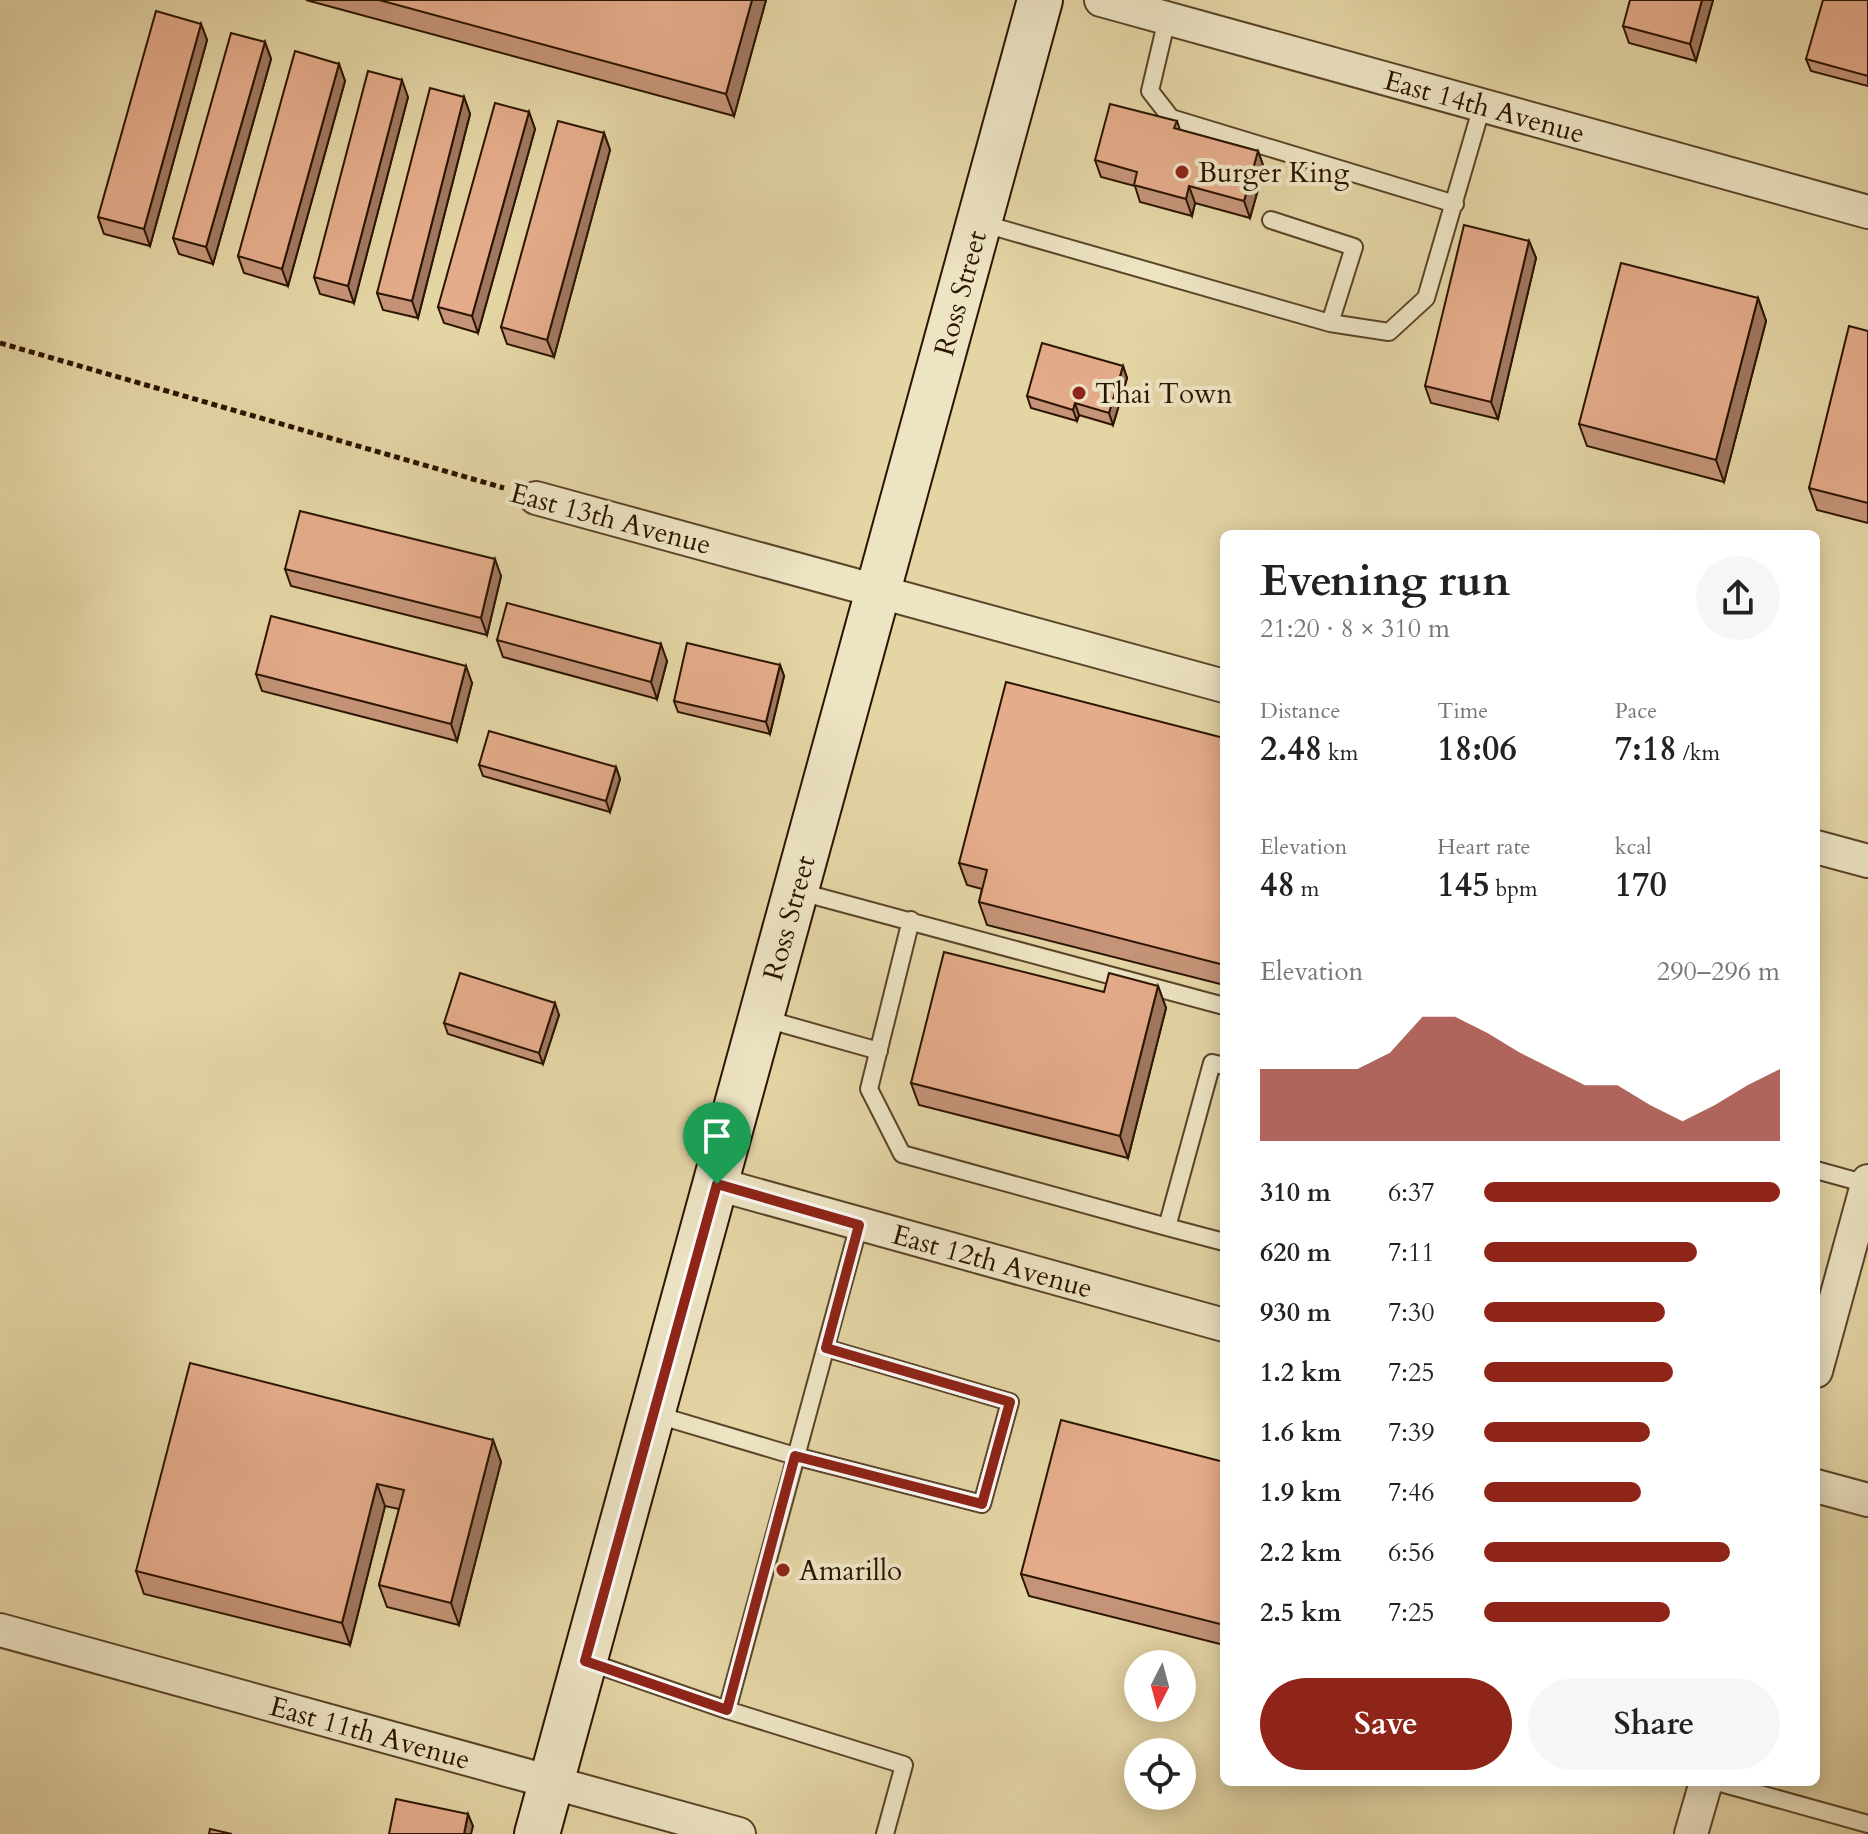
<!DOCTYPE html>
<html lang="en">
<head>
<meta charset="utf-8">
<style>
	:root { --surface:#fff; --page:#f6f6f6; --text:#222; --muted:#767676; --accent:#8f2418 }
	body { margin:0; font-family:Cardo,serif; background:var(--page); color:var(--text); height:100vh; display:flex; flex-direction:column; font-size:30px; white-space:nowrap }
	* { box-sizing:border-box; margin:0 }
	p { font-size:26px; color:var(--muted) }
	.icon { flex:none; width:44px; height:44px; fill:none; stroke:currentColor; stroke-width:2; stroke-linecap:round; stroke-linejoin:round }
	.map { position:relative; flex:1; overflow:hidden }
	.side { position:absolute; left:1220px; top:530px; width:600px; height:1256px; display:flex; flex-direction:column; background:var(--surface); border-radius:12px; box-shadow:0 4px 20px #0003 }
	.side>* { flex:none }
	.needle { width:52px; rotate:186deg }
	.fabs { position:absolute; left:1124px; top:1650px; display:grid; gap:16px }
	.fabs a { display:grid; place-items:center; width:72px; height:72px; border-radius:50%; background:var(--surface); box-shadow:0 4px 20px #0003; font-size:40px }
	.pin { position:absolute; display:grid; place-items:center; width:68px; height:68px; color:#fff; margin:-82px -34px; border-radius:50% 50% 50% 0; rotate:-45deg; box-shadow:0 0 8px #0007 }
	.pin .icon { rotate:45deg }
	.round { display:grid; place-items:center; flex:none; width:84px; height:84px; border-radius:42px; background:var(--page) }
	.headline { display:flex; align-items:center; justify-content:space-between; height:136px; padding:0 40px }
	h1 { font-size:44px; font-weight:700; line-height:60px }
	.metrics { display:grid; grid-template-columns:repeat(3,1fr); gap:12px; height:136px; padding:8px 40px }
	.metrics div { display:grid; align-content:center }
	.metrics b { font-size:34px; font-weight:700 }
	.metrics small { font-size:22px; font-weight:400 }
	.metrics p { font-size:22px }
	.chart { height:224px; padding:16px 40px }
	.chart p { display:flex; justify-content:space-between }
	.chart svg { width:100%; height:144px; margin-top:8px; fill:var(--accent); opacity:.7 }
	.action { display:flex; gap:16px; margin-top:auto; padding:16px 40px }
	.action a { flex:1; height:92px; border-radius:48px; background:var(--accent); color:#fff; font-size:32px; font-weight:700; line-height:92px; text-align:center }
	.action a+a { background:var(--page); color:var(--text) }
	ul { padding:0 40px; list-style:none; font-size:26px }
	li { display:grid; grid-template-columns:128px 96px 1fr; align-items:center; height:60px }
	li i { height:20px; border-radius:10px; background:var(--accent) }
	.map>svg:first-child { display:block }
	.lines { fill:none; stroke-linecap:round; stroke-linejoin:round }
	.service-casing { stroke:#5a4429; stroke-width:20 }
	.minor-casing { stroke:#5a4429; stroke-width:36 }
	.secondary-casing { stroke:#2c1400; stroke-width:48 }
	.path { stroke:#2c1400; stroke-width:5; stroke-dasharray:6 4; stroke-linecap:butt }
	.service { stroke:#ede4c4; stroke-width:16 }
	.minor { stroke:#ede4c4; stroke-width:32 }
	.secondary { stroke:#ede4c4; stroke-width:44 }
	.wall { fill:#c59478; stroke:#2c1400; stroke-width:2 }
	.shaded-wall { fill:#a07861; stroke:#2c1400; stroke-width:2 }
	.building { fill:#e5ac8b; stroke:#2c1400; stroke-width:2 }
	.route-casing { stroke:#fff; stroke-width:16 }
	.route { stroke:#8f2418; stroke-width:10 }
	.poi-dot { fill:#8f2418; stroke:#ede4c4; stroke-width:3 }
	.labels { text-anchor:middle; stroke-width:8; stroke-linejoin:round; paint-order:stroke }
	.street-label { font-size:28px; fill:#2c1400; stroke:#ede4c4 }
	.poi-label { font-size:28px; fill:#2c1400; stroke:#ede4c4; text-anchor:start }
</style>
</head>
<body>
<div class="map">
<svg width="1868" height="1834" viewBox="0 0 1868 1834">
	<rect width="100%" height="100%" fill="#e4d5a5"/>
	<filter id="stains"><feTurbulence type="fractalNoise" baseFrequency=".0025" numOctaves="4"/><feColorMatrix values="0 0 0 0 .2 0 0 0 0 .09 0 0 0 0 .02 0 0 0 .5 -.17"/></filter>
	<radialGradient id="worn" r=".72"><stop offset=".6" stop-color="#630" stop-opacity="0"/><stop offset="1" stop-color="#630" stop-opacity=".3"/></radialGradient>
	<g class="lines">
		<defs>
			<path id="service" d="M1167,19L1150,91L1171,118L1455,204
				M1271,220L1354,247L1330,323
				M981,223L1330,323L1389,332L1426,298L1482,106
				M797,891L1224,1006
				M911,920L869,1089L902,1154L1167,1227
				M762,1018L879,1051
				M1224,1066L1212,1063L1167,1227L1224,1242
				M1816,1170L1867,1184
				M654,1414L795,1456L982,1504L1010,1402L826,1348
				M586,1661L727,1710L904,1765L885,1834
				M727,1710L859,1225
				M1717,1782L1868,1824"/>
			<g id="minor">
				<path id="s1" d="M1101,0L1868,212"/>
				<path d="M536,498L1224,686"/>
				<path d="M1816,847L1868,861"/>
				<path id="s2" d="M717,1184L1224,1325"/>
				<path d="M1816,1371L1868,1181"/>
				<path d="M1816,1486L1868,1500"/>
				<path id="s3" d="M0,1630L739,1834"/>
				<path d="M1691,1834L1706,1782"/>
			</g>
			<g id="secondary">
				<path id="s4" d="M537,1834L1040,0"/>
			</g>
		</defs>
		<use href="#service" class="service-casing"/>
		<use href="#minor" class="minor-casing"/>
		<use href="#secondary" class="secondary-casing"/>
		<path class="path" d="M0,343L504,488"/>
		<use href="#service" class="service"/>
		<use href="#minor" class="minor"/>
		<use href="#secondary" class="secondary"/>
	</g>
	<path class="wall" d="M306,0H766L734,116Z
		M1713,0L1696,61L1629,43L1623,26Z
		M1868,0V86L1811,71L1806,59Z
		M201,24L207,40L150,246L104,234L98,217Z
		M265,42L271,59L213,264L179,254L173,238Z
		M339,64L345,81L288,286L244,273L238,256Z
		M408,97L354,303L320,294L314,277Z
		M464,97L470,114L418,318L383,310L377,293Z
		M529,112L535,129L478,333L444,323L438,307Z
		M1177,121L1180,130L1258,151L1264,168L1250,218L1195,203L1192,216L1140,202L1135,186L1101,177L1095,160Z
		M604,133L610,150L554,357L507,344L501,327Z
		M1529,241L1536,258L1498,419L1431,403L1425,386Z
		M1758,298L1766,321L1724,482L1587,446L1579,424Z
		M1868,331V523L1817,510L1809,488Z
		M1123,366L1127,378L1113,425L1079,415L1077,421L1031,408L1027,396Z
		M285,569L501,576L487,635L291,586Z
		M497,640L667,661L657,699L503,657Z
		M780,665L784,676L770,734L678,712L674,701Z
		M256,674L472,683L457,741L262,691Z
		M1224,738V985L987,925L979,902L982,889L967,885L959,863Z
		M479,765L616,767L620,779L610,812L483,776Z
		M1158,986L1166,1008L1128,1158L919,1105L911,1083L1104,992Z
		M559,1015L543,1064L448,1034L444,1023Z
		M493,1440L501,1462L459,1625L387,1607L379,1585L399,1509L385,1506L350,1645L144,1594L136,1571Z
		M1224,1462V1645L1029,1596L1021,1574Z"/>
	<path class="shaded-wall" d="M752,0H766L734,116L726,94Z
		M1702,0H1713L1696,61L1690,44Z
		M201,24L207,40L150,246L144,229Z
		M265,42L271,59L213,264L206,247Z
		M339,64L345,81L288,286L282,269Z
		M402,80L408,97L354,303L348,286Z
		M464,97L470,114L418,318L412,301Z
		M529,112L535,129L478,333L472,316Z
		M604,133L610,150L554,357L547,340Z
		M1258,151L1264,168L1250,218L1244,201Z
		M1189,186L1195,203L1192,216L1186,199Z
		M1529,241L1536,258L1498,419L1491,402Z
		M1758,298L1766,321L1724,482L1716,460Z
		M1123,366L1127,378L1113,425L1109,413Z
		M1075,403L1079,415L1077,421L1073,410Z
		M495,559L501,576L487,635L481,618Z
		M661,644L667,661L657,699L651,682Z
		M780,665L784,676L770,734L766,722Z
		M466,666L472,683L457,741L451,724Z
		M616,767L620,779L610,812L606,801Z
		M1158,986L1166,1008L1128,1158L1120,1136Z
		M555,1003L559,1015L543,1064L539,1053Z
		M493,1440L501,1462L459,1625L451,1603Z
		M377,1484L385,1506L350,1645L342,1623Z
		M468,1814L473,1826L471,1834H464Z"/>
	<path class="building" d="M379,0H752L726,94Z
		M1630,0H1702L1690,44L1623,26Z
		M1823,0H1868V76L1806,59Z
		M156,11L201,24L144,229L98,217Z
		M231,33L265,42L206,247L173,238Z
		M295,51L339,64L282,269L238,256Z
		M368,71L402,80L348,286L314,277Z
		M430,88L464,97L412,301L377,293Z
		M495,103L529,112L472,316L438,307Z
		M1110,104L1177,121L1174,128L1258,151L1244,201L1189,186L1186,199L1134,185L1137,172L1095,160Z
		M558,121L604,133L547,340L501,327Z
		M1464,225L1529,241L1491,402L1425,386Z
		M1621,263L1758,298L1716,460L1579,424Z
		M1849,326L1868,331V503L1809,488Z
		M1042,343L1123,366L1109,413L1075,403L1073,410L1027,396Z
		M300,511L495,559L481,618L285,569Z
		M507,603L661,644L651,682L497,640Z
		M271,616L466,666L451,724L256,674Z
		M687,643L780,665L766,722L674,701Z
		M1006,682L1224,738V965L979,902L987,870L959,863Z
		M489,731L616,767L606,801L479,765Z
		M944,952L1104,992L1109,973L1158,986L1120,1136L911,1083Z
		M460,973L555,1003L539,1053L444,1023Z
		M190,1363L493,1440L451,1603L379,1585L404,1490L377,1484L342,1623L136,1571Z
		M1061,1420L1224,1462V1625L1021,1574Z
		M396,1799L468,1814L464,1834H389Z
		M210,1829L232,1834H209Z"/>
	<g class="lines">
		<defs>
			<path id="route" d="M717,1184L859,1225L826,1348L1010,1402L982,1504L795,1456L727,1710L585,1661Z"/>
		</defs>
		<use href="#route" class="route-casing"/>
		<use href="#route" class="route"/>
	</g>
	<g class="poi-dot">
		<circle cx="1182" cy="172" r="8"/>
		<circle cx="1079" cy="393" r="8"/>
		<circle cx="783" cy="1570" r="8"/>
	</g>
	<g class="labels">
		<g class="street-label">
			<text dy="10" stroke="none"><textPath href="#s1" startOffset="398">East 14th Avenue</textPath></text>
			<text dy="10" stroke="none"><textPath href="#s4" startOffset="1598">Ross Street</textPath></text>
			<text transform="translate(611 518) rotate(15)" y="10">East 13th Avenue</text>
			<text dy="10" stroke="none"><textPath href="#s4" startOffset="950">Ross Street</textPath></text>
			<text dy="10" stroke="none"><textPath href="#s2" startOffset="286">East 12th Avenue</textPath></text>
			<text dy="10" stroke="none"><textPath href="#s3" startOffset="384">East 11th Avenue</textPath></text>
		</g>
		<g class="poi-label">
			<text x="1198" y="182">Burger King</text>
			<text x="1095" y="403">Thai Town</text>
			<text x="799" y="1580">Amarillo</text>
		</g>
	</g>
	<rect width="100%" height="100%" filter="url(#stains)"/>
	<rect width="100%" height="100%" fill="url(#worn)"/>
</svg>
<div class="fabs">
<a><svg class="needle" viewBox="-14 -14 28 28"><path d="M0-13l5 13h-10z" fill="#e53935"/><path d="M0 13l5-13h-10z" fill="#767676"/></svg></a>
<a><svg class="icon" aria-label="locate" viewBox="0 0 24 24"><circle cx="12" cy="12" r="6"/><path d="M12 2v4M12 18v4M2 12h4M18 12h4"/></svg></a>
</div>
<div class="pin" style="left:717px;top:1184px;background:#1e9e55"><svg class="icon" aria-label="arrive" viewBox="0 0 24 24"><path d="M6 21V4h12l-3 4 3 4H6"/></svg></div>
<section class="side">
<div class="headline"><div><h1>Evening run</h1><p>21:20 · 8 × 310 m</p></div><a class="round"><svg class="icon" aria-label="share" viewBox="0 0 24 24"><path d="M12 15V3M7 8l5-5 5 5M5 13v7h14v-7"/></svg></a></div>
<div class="metrics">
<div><p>Distance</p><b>2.48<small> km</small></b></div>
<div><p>Time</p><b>18:06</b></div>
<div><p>Pace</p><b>7:18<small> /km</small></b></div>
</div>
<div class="metrics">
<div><p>Elevation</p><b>48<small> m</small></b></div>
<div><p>Heart rate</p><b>145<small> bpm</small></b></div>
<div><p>kcal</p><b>170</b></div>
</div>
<div class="chart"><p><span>Elevation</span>290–296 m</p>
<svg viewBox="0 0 160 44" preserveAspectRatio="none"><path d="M0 44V22L10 22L20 22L30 22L40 17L50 6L60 6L70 11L80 17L90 22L100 27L110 27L120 33L130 38L140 33L150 27L160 22V44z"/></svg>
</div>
<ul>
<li><b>310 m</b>6:37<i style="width:100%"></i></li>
<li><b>620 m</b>7:11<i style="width:72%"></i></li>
<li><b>930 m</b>7:30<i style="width:61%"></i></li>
<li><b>1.2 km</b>7:25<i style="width:64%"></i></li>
<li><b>1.6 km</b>7:39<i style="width:56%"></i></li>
<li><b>1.9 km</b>7:46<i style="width:53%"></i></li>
<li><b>2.2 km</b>6:56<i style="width:83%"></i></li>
<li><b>2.5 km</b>7:25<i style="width:63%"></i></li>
</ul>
<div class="action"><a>Save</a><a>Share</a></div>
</section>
</div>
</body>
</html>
